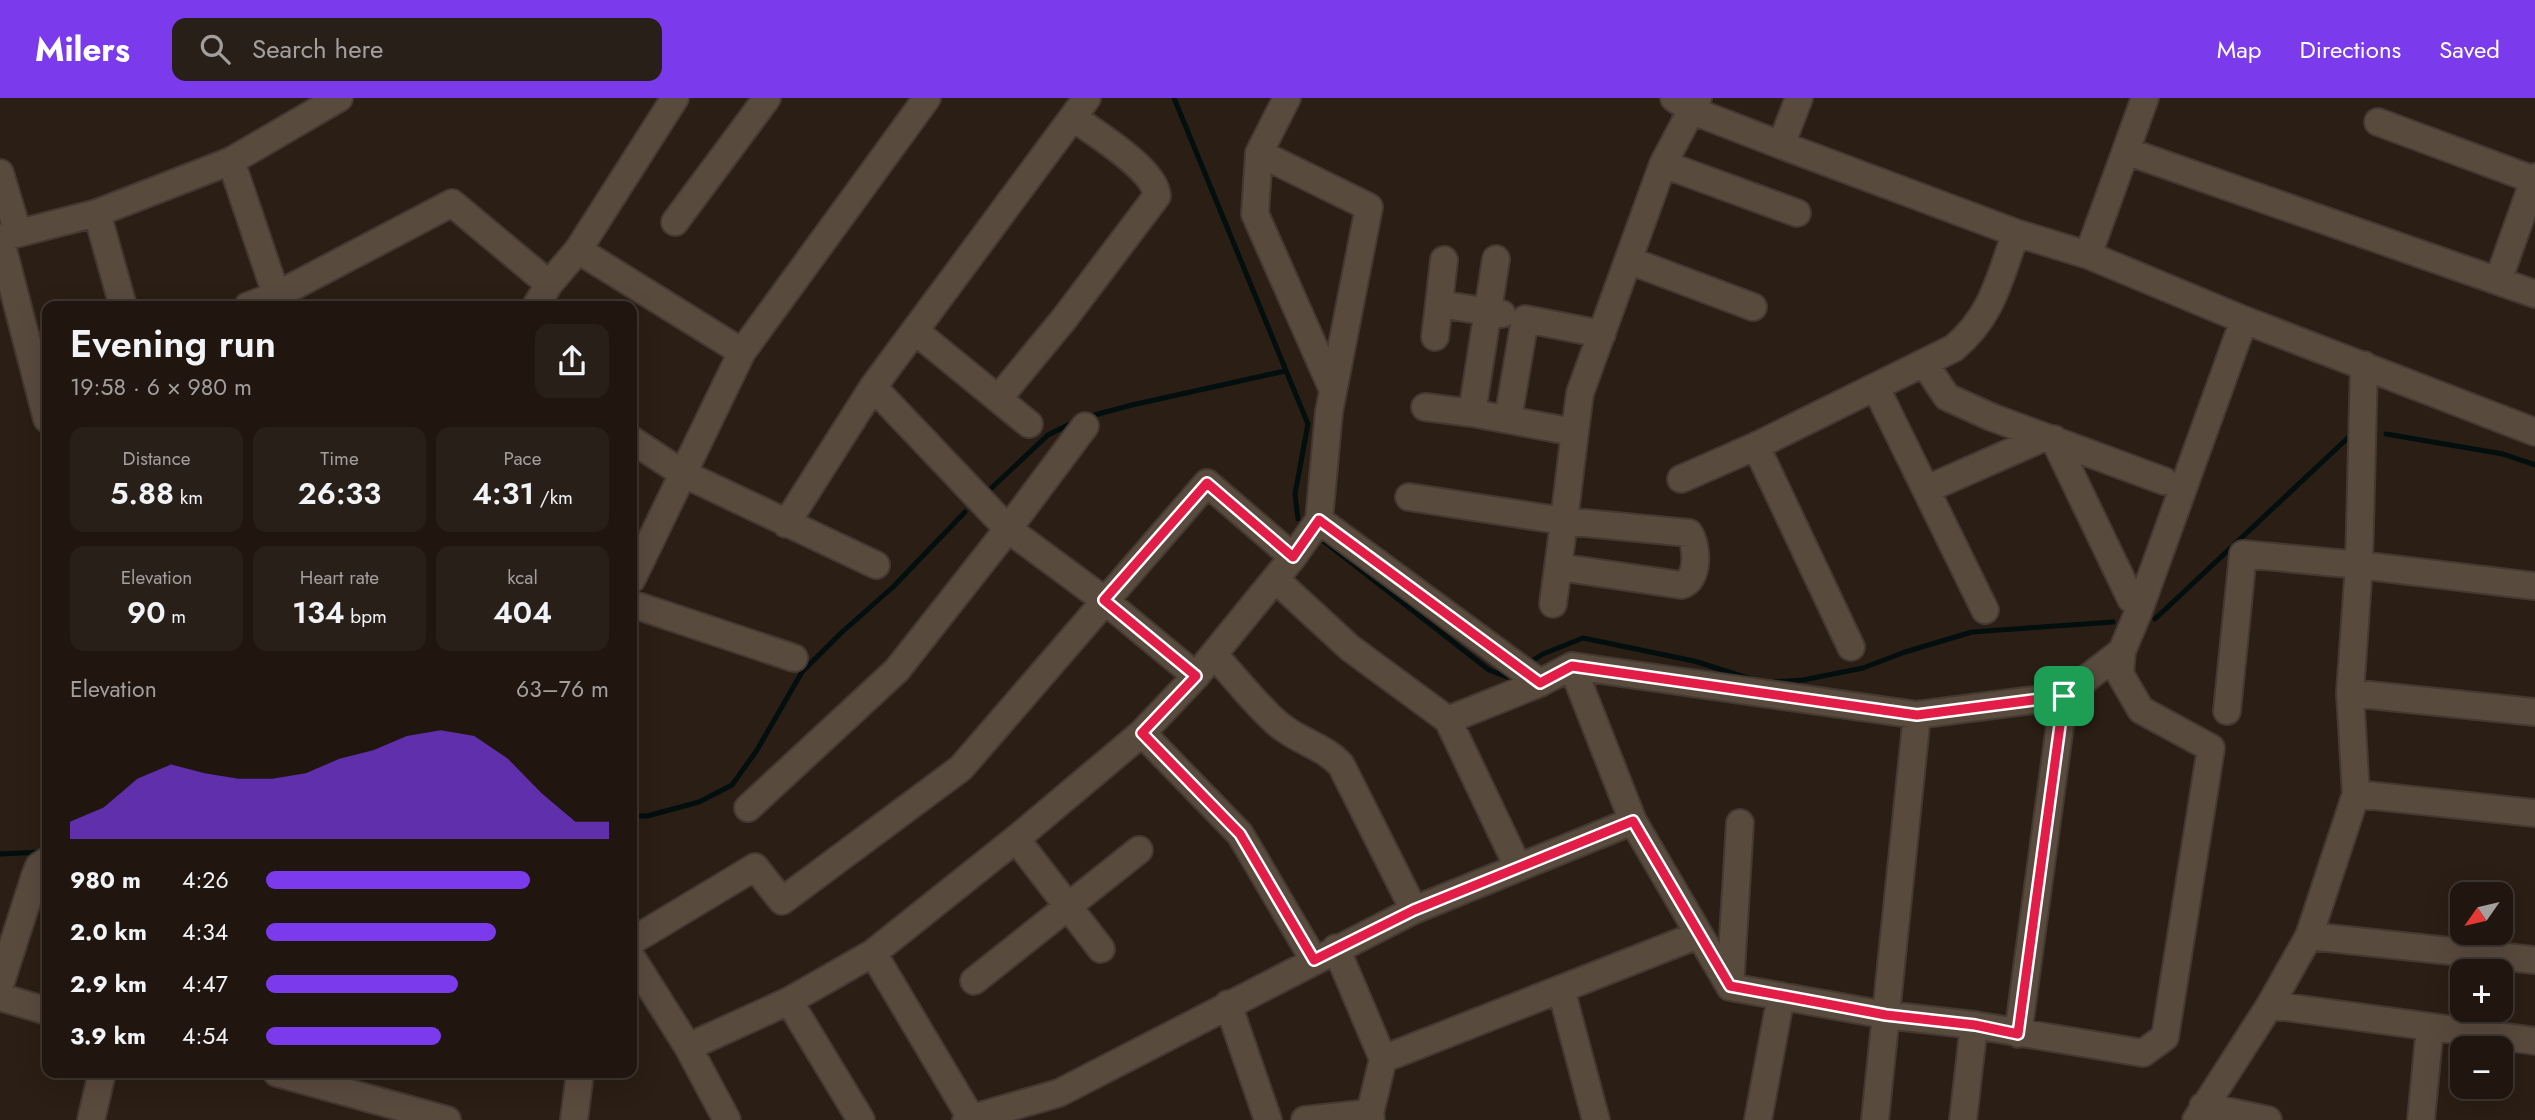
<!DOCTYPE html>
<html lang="en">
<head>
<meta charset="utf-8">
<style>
	:root { --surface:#20160f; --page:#281f18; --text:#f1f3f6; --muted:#a29f9e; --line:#3d352f; --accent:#7c3aed }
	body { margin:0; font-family:Jost,sans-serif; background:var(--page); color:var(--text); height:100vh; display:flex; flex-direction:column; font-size:26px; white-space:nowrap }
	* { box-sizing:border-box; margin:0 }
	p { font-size:23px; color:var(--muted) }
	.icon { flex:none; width:38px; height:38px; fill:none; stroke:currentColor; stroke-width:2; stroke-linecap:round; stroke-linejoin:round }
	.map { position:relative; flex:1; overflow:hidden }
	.sheet { position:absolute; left:42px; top:203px; width:595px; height:777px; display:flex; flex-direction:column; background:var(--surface); border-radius:14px; box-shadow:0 7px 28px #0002,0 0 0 2px var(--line) }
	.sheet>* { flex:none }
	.needle { width:46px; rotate:236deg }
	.buttons { position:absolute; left:2450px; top:784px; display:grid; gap:14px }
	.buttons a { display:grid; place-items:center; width:63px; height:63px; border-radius:14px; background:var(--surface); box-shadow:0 7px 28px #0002,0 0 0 2px var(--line); font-size:35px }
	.pin { position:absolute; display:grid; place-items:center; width:60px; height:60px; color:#fff; margin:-30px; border-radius:14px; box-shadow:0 4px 10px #0006 }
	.round { display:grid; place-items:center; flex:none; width:74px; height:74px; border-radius:14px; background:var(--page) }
	.overview { display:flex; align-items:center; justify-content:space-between; height:119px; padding:0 28px }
	h1 { font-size:38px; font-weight:600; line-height:52px }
	.stats { display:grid; grid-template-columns:repeat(3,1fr); gap:10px; height:119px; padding:7px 28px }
	.stats div { display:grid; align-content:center; border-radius:14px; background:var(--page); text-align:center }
	.stats b { font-size:30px; font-weight:600 }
	.stats small { font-size:19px; font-weight:400 }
	.stats p { font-size:19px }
	.chart { height:196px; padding:14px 28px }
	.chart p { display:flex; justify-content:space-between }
	.chart svg { width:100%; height:126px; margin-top:7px; fill:var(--accent); opacity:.7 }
	ul { padding:0 28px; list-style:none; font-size:23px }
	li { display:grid; grid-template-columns:112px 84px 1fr; align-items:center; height:52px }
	li i { height:18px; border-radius:9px; background:var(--accent) }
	header { display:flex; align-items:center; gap:42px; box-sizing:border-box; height:98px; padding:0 35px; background:var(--accent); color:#fff }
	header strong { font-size:33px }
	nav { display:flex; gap:38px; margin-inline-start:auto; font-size:24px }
	.search { width:490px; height:63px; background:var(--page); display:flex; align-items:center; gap:18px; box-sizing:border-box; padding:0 24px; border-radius:14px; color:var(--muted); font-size:26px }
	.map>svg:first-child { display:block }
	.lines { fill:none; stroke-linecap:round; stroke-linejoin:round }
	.stream { stroke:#030e0e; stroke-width:5 }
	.minor-casing { stroke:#433832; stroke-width:30 }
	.minor { stroke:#594a3e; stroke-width:26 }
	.route-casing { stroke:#fff; stroke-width:14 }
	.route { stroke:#e11d48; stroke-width:9 }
</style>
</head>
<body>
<header>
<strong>Milers</strong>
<div class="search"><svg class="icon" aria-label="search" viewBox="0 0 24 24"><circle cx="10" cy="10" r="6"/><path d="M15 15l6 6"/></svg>Search here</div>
<nav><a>Map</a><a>Directions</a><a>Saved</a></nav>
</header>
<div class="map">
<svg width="2535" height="1022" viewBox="0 0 2535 1022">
	<rect width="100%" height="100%" fill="#2b1e14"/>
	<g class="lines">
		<path class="stream" d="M1174,0L1308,326L1295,396L1298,421
			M1087,319L1132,307L1285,273
			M2386,336L2503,356L2535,367
			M985,396L1048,337L1074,324
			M1321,441L1489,572L1507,579
			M2155,521L2352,336
			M1527,566L1543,556L1583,540L1694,563L1751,581
			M1774,584L1803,582L1863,570L1905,554L1972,534L2113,524
			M632,718H647L699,704L732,687L757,652L802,574L841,535L893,489L965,414
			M0,756L42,754"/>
		<defs>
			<path id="minor" d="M1287,0L1259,55L1255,116L1333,292
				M1674,0L1693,13L1781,47L2016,135L2088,157L2244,222L2535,334
				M2378,24L2534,82
				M1781,47L1799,0
				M2126,53L2535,196
				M1259,55L1369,109L1329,314L1319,422L1540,585
				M231,63L280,208
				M1663,66L1797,115
				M0,75L18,135
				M97,115L123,208
				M675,124L767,0
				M0,140L97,115L231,63L339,0
				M0,140L47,321
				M578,152L742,254
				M2088,157L2145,0
				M1496,161L1472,315L1574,334
				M1628,162L1753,209
				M2498,183L2535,79
				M1439,206L1444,162
				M248,208L277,197L452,105L549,186
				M536,208L549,186L578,152L675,0
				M915,233L1029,326
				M1435,239L1439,206L1502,216
				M1924,265L1947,299L1991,319L2164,383
				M2364,267L2359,467L2350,595L2356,696L2535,715
				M873,289L1008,431L1104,502L1196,578
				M1876,290L1985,512
				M998,301L1064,221L1157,98C1155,71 1096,36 1074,20
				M1425,309L1472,315
				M1508,321L1525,221L1602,236
				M2054,341L2131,501
				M632,342L682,375L876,467
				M1756,348L1851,549
				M1681,381L1756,348L1954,250C1993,217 1999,181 2016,135
				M1927,391L2045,339
				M1409,399L1564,423L1689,435C1698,448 1699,483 1681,487L1558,469C1566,411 1572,353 1580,295L1663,66L1698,0
				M786,426L873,289L1087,0
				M632,481L742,254L927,0
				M1275,481L1350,550L1448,622L1518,769
				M632,506L794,560
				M1553,506L1558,469
				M1214,557C1235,579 1254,605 1277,625C1297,643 1324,648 1341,667L1414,812
				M1572,568L1633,723L1730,889L1886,917L1974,927L2143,955L2165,939L2211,650L2141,612L2120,576L2122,553L2138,515L2244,222
				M2350,595L2535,614
				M2227,613L2243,456L2359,467L2535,488
				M1448,622L1540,585L1572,568L1917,617L2064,598L2122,553
				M1142,635L1240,736L1314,862
				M748,710L897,572L1008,431L1085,328
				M1016,741L1101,851
				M2309,838L2535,862
				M632,843L755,769L782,803L961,670L1207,385L1293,459
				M1336,850L1383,961L1370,1015L1371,1022
				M873,855L971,1020
				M632,860L688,949
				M974,883L1139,752
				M0,887L35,778L39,768L47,763
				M1730,889L1740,725
				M1561,891L1596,1022
				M0,899L47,913
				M789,903L861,1022
				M1228,906L1268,1022
				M2270,907L2535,943
				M2018,936L2064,598
				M1383,961L1698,837
				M277,975L447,1022
				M2203,1008L2268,1022
				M91,1022L102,975
				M574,1022L580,975
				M727,1022L688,949L789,903L873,855L1016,741L1142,635L1196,578L1293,459L1319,422
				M966,1022L1059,995L1414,812L1633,723
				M1305,1022L1370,1015
				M1758,1022L1781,898
				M1875,1022L1917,617
				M1963,1022L1974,927
				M2196,1022L2270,907L2309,838L2356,696
				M2421,1022L2430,929"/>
		</defs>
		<use href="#minor" class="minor-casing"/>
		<use href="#minor" class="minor"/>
	</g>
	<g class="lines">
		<defs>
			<path id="route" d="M1207,385L1293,459L1319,422L1540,585L1572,568L1917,617L2064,598L2018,936L1975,927L1886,917L1730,888L1633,723L1414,812L1314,862L1240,736L1142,635L1196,578L1104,502Z"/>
		</defs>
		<use href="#route" class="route-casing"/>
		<use href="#route" class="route"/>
	</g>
</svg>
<div class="buttons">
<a><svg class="needle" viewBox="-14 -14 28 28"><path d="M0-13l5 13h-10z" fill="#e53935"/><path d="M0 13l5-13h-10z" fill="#a29f9e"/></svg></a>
<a>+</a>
<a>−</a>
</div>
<div class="pin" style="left:2064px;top:598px;background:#1e9e55"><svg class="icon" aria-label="arrive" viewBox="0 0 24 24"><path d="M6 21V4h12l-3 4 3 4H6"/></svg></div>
<section class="sheet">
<div class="overview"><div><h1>Evening run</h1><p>19:58 · 6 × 980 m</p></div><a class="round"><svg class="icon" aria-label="share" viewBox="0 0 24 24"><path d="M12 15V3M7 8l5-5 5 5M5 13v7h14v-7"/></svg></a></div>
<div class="stats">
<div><p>Distance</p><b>5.88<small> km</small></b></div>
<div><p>Time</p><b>26:33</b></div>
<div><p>Pace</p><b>4:31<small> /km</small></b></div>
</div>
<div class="stats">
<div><p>Elevation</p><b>90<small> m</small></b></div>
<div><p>Heart rate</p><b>134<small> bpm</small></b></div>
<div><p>kcal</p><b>404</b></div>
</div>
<div class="chart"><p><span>Elevation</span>63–76 m</p>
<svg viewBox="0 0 160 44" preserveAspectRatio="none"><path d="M0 44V38L10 33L20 23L30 18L40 21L50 23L60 23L70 21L80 16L90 13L100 8L110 6L120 8L130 16L140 28L150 38L160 38V44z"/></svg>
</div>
<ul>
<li><b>980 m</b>4:26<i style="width:77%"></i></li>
<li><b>2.0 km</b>4:34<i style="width:67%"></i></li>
<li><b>2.9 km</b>4:47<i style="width:56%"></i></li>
<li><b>3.9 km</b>4:54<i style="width:51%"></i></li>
</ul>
</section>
</div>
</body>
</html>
